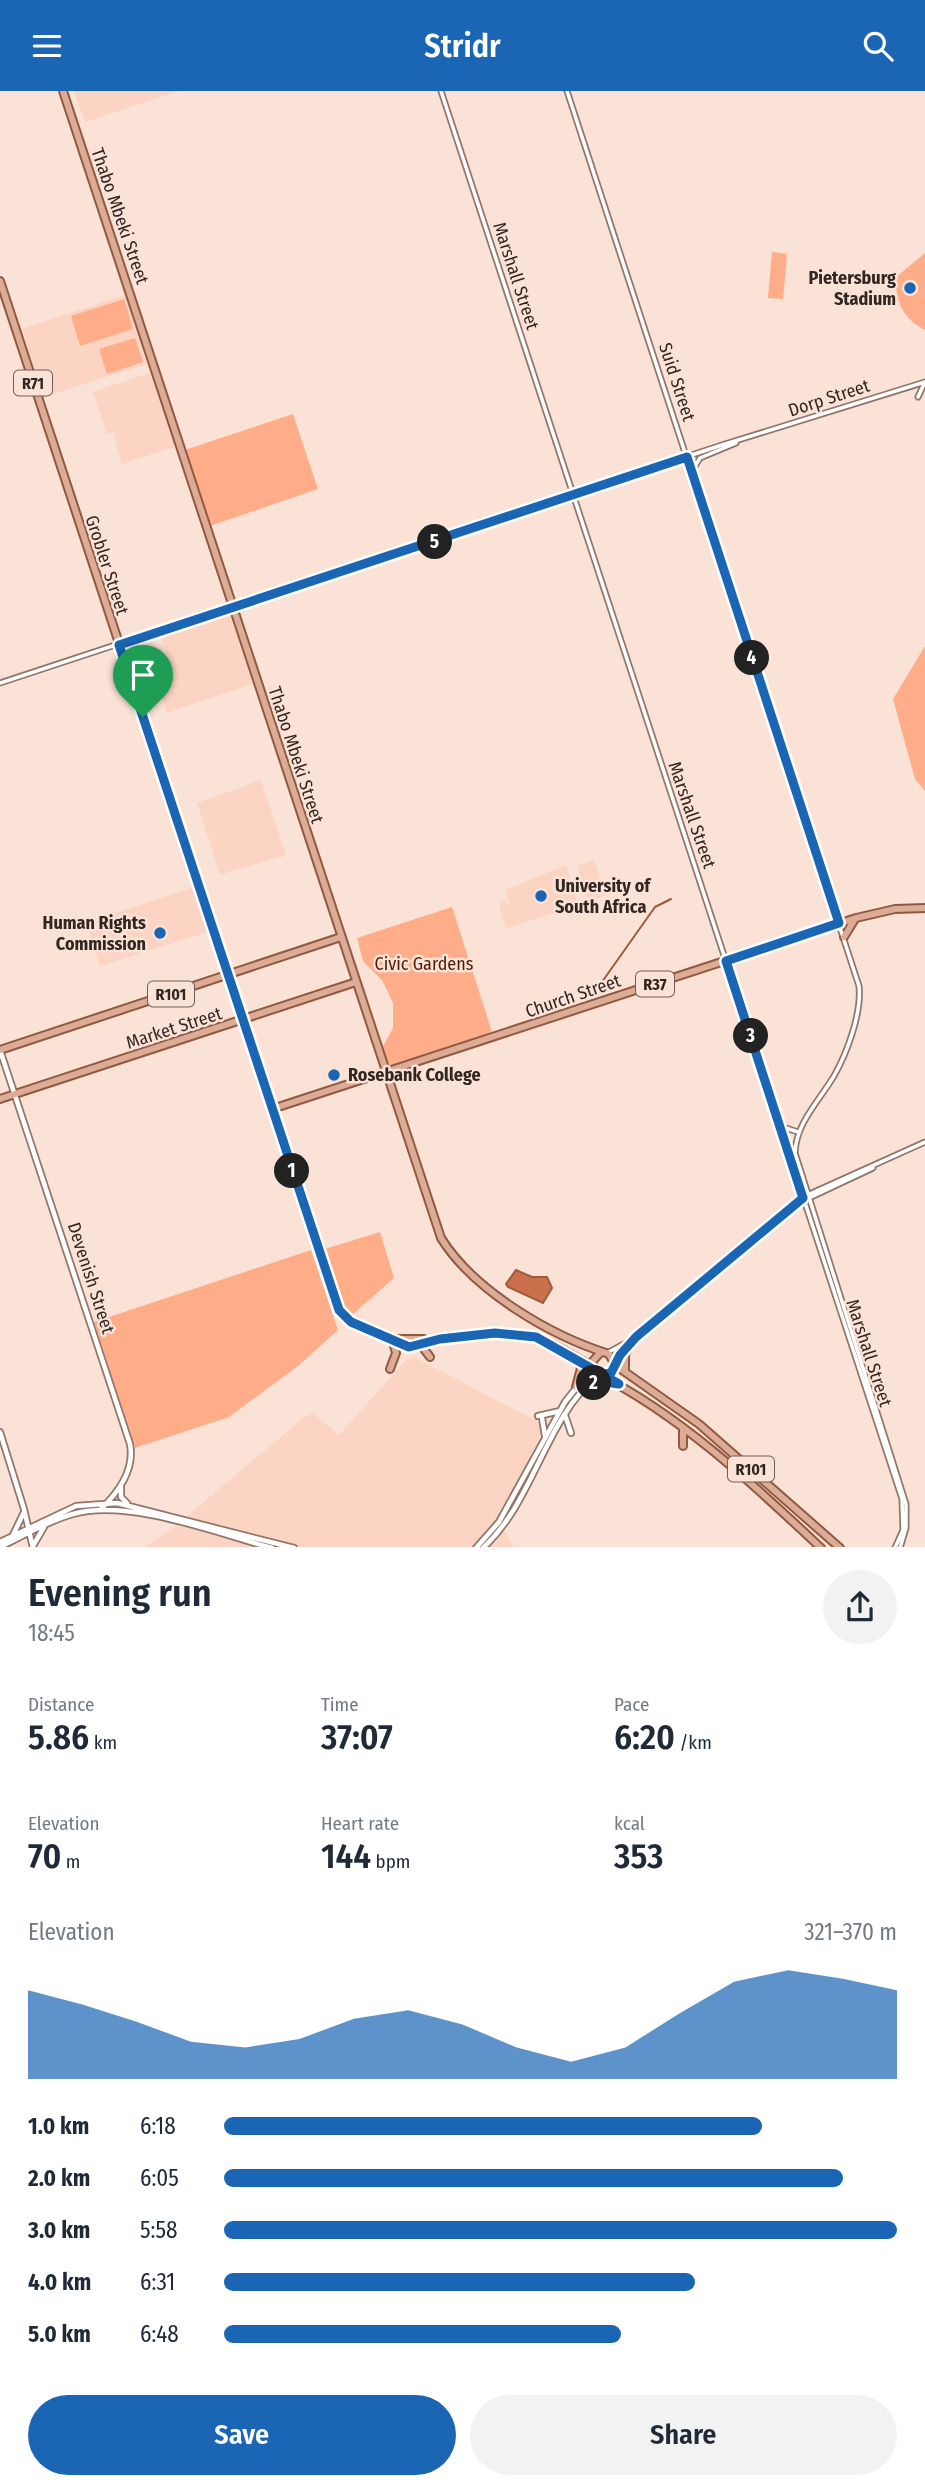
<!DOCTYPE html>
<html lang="en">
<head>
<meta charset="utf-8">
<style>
	:root { --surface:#fff; --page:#f2f2f3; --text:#1f2937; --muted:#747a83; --accent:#1a65b4 }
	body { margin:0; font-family:"Fira Sans Condensed",sans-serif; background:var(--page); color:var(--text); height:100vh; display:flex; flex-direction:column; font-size:26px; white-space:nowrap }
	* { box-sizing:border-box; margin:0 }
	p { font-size:23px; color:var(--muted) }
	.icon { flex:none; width:38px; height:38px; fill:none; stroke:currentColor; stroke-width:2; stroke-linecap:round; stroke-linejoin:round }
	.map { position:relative; height:1456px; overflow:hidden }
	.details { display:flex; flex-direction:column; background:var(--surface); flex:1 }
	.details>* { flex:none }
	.pin { position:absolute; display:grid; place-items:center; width:60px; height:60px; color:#fff; margin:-72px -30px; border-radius:50% 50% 50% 0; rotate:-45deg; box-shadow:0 0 7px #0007 }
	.pin .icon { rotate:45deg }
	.km { position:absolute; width:35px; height:35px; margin:-18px; border-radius:50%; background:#222; color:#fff; font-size:19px; line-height:35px; text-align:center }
	.round { display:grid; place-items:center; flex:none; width:74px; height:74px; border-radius:37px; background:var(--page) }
	.summary { display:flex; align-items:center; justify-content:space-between; height:119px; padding:0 28px }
	h1 { font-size:38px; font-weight:600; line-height:52px }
	.stats { display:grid; grid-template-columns:repeat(3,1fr); gap:10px; height:119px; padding:7px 28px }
	.stats div { display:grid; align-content:center }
	.stats b { font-size:35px; font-weight:600 }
	.stats small { font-size:19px; font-weight:400 }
	.stats p { font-size:19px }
	.chart { height:196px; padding:14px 28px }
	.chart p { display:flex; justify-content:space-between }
	.chart svg { width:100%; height:126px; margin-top:7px; fill:var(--accent); opacity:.7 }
	.button { display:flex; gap:14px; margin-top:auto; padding:14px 28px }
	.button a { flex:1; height:80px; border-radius:42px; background:var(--accent); color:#fff; font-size:28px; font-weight:600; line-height:80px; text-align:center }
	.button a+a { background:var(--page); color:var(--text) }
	ul { padding:0 28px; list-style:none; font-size:23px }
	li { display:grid; grid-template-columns:112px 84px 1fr; align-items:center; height:52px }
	li i { height:18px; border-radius:9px; background:var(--accent) }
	header { display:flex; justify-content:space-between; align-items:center; height:91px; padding:0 28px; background:var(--accent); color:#fff; font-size:32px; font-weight:600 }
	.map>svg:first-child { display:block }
	.built { fill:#fbd4c4 }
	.green { fill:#ffac88 }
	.water { fill:#ca714b; stroke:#9c5a3e; stroke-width:2 }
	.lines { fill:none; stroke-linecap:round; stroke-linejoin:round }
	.stream { stroke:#9c5a3e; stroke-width:2 }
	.tertiary-casing { stroke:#92766a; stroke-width:7 }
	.secondary-casing { stroke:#92766a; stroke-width:8 }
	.primary-casing { stroke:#925940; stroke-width:10 }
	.tertiary { stroke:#fff; stroke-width:3.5 }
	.secondary { stroke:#fff; stroke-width:4.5 }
	.primary { stroke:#ddac97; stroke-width:6 }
	.route-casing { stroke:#fff; stroke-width:14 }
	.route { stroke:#1a65b4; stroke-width:9 }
	.poi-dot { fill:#1a65b4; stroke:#fbe2d7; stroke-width:2.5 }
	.labels { text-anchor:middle; stroke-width:5; stroke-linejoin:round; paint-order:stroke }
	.shield { fill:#fbe2d7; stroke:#6e5e58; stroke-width:2 }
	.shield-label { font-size:16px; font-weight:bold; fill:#312621 }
	.street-label { font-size:18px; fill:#312621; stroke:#fbe2d7 }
	.poi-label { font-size:18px; font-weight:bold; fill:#312621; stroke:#fbe2d7; text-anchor:end }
	.park-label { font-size:18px; fill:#521a00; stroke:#fbe2d7 }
</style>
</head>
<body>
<header><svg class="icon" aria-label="menu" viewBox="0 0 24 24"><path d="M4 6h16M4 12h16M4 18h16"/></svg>Stridr<svg class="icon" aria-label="search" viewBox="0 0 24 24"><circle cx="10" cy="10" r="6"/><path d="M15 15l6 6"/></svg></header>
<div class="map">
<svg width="925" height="1457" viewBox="0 0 925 1457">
	<rect width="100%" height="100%" fill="#fbe2d7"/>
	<path class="built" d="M74,0H179L85,31Z
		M125,204L147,273L44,306L22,238Z
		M152,281L177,355L122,373L113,341L107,343L93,301Z
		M230,523L253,593L167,622L155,587L173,581L161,546Z
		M261,689L286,764L220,784L197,712Z
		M594,769L606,804L588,810L577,775Z
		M566,774L578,814L506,838L500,816V811L510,813L505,799Z
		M197,795L211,840L100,875L86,832Z
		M416,1267L546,1335L498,1427L514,1456L143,1457L174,1436L302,1328L313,1322L339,1344L407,1268Z"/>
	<path class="green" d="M772,161L787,163L783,208L768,207Z
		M925,162V239C902,227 897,212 895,187Z
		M124,208L133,238L80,255L71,225Z
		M135,247L143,271L107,283L99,258Z
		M293,323L318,398L210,435L185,359Z
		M925,555V700L915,688L893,608Z
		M452,816L492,941L388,976L382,957L393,937V912L382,889L363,870L357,847Z
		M380,1141L394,1187L351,1225L344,1216L325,1158Z
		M311,1159L338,1239L298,1275L229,1326L135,1357L94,1231Z"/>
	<path class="water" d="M516,1179L532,1186H547L552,1197L543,1212L508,1196L506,1193Z"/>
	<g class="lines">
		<path class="stream" d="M597,898L655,816L671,808"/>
		<defs>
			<path id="tertiary" d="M441,0L902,1408L903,1439L895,1457
				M567,0L859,895C862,922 847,962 834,985C819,1010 796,1032 795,1062L906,1413V1437L900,1457
				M918,306L924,293
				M692,380L700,367L736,352
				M0,592L722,354L925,291
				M780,1035L798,1041
				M807,1108L873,1077
				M631,1251L803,1106L925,1051
				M607,1262L631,1249
				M615,1273L625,1257"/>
			<path id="secondary" d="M0,959L130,1353C135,1379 118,1402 100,1419
				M565,1324L571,1342
				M538,1325L560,1320
				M542,1327L545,1345
				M0,1341L24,1418L33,1457
				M121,1395V1406L127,1412
				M13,1444L24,1421
				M0,1451L76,1415L117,1412L294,1457
				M33,1455L44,1436
				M0,1456C24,1445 47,1430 73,1423C127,1407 217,1442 272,1457
				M476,1457L499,1431L565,1311L592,1277
				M483,1457C535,1409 544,1329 598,1284"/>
			<path id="primary" d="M63,0L441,1147C474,1200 551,1245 609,1263L615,1274L699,1333L840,1457
				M0,190L336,1213L351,1231L406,1255L440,1248
				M844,846L855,828
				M0,959L341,846
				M0,1008L356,891
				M272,1018L856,827L895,818L925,817
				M393,1248H424
				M438,1248C471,1246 506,1237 538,1247C557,1253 574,1266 592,1275
				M426,1251L424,1258L430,1266
				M600,1262L592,1271L596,1282C680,1324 752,1392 821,1457
				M390,1278L396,1262L393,1251
				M625,1281V1264L631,1251
				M576,1296L581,1277L578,1268
				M582,1296L600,1290L613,1291
				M683,1355V1337"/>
		</defs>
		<use href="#tertiary" class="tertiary-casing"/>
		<use href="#secondary" class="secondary-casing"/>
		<use href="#primary" class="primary-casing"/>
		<use href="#tertiary" class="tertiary"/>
		<use href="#secondary" class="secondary"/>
		<use href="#primary" class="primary"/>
	</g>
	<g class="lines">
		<defs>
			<path id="route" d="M143,626L339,1219L351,1231L409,1256L440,1248L495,1242L536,1246L619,1293L600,1290L582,1296L598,1284L611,1282L620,1264L636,1246L803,1107L726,870L839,832L687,366L119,554L143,626"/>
		</defs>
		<use href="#route" class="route-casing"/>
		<use href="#route" class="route"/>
	</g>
	<g class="poi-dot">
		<circle cx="910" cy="197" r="7"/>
		<circle cx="541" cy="805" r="7"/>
		<circle cx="160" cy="842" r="7"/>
		<circle cx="334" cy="984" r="7"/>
	</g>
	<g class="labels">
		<g class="shield">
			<rect x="14" y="279.5" width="38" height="25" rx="5"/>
			<rect x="636" y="880.5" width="38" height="25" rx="5"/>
			<rect x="148" y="890.5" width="46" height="25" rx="5"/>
			<rect x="728" y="1365.5" width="46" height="25" rx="5"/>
		</g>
		<g class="shield-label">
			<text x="33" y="298">R71</text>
			<text x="655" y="899">R37</text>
			<text x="171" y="909">R101</text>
			<text x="751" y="1384">R101</text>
		</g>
		<g class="street-label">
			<text transform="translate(120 125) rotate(71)" y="6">Thabo Mbeki Street</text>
			<text transform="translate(516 185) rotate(72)" y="6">Marshall Street</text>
			<text transform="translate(677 291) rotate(72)" y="6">Suid Street</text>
			<text transform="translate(829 307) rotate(-18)" y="6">Dorp Street</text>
			<text transform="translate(107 474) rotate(72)" y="6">Grobler Street</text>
			<text transform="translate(296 664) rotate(72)" y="6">Thabo Mbeki Street</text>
			<text transform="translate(692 724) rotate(71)" y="6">Marshall Street</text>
			<text transform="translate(573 905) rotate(-19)" y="6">Church Street</text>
			<text transform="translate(174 937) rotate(-18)" y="6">Market Street</text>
			<text transform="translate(91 1187) rotate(72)" y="6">Devenish Street</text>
			<text transform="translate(869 1262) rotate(72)" y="6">Marshall Street</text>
		</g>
		<g class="poi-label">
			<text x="896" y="193">Pietersburg<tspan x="896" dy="21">Stadium</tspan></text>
			<text x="555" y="801" text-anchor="start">University of<tspan x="555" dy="21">South Africa</tspan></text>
			<text x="146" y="838">Human Rights<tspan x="146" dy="21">Commission</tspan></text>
			<text x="348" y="990" text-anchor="start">Rosebank College</text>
		</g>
		<g class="park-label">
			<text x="424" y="879">Civic Gardens</text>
		</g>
	</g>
</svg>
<div class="pin" style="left:143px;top:626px;background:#1e9e55"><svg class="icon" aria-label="arrive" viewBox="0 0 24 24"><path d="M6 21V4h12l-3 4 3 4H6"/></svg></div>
<b class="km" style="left:292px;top:1080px">1</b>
<b class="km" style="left:594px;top:1292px">2</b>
<b class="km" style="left:751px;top:945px">3</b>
<b class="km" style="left:752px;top:567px">4</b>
<b class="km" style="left:435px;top:451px">5</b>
</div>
<section class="details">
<div class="summary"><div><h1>Evening run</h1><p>18:45</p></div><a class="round"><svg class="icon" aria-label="share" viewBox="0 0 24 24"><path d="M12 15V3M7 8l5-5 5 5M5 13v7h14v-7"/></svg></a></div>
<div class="stats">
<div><p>Distance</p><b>5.86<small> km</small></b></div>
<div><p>Time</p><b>37:07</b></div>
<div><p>Pace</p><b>6:20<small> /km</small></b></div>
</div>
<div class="stats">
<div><p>Elevation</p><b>70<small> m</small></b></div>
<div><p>Heart rate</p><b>144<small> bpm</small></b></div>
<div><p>kcal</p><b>353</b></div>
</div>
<div class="chart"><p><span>Elevation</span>321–370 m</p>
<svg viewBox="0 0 160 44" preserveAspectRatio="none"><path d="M0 44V13L10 18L20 24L30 31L40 33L50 30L60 23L70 20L80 25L90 33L100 38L110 33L120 21L130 10L140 6L150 9L160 13V44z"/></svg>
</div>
<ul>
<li><b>1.0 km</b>6:18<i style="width:80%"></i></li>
<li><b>2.0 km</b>6:05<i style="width:92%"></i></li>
<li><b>3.0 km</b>5:58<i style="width:100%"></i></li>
<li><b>4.0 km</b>6:31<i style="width:70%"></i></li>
<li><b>5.0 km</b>6:48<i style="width:59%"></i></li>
</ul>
<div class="button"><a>Save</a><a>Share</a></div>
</section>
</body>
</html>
